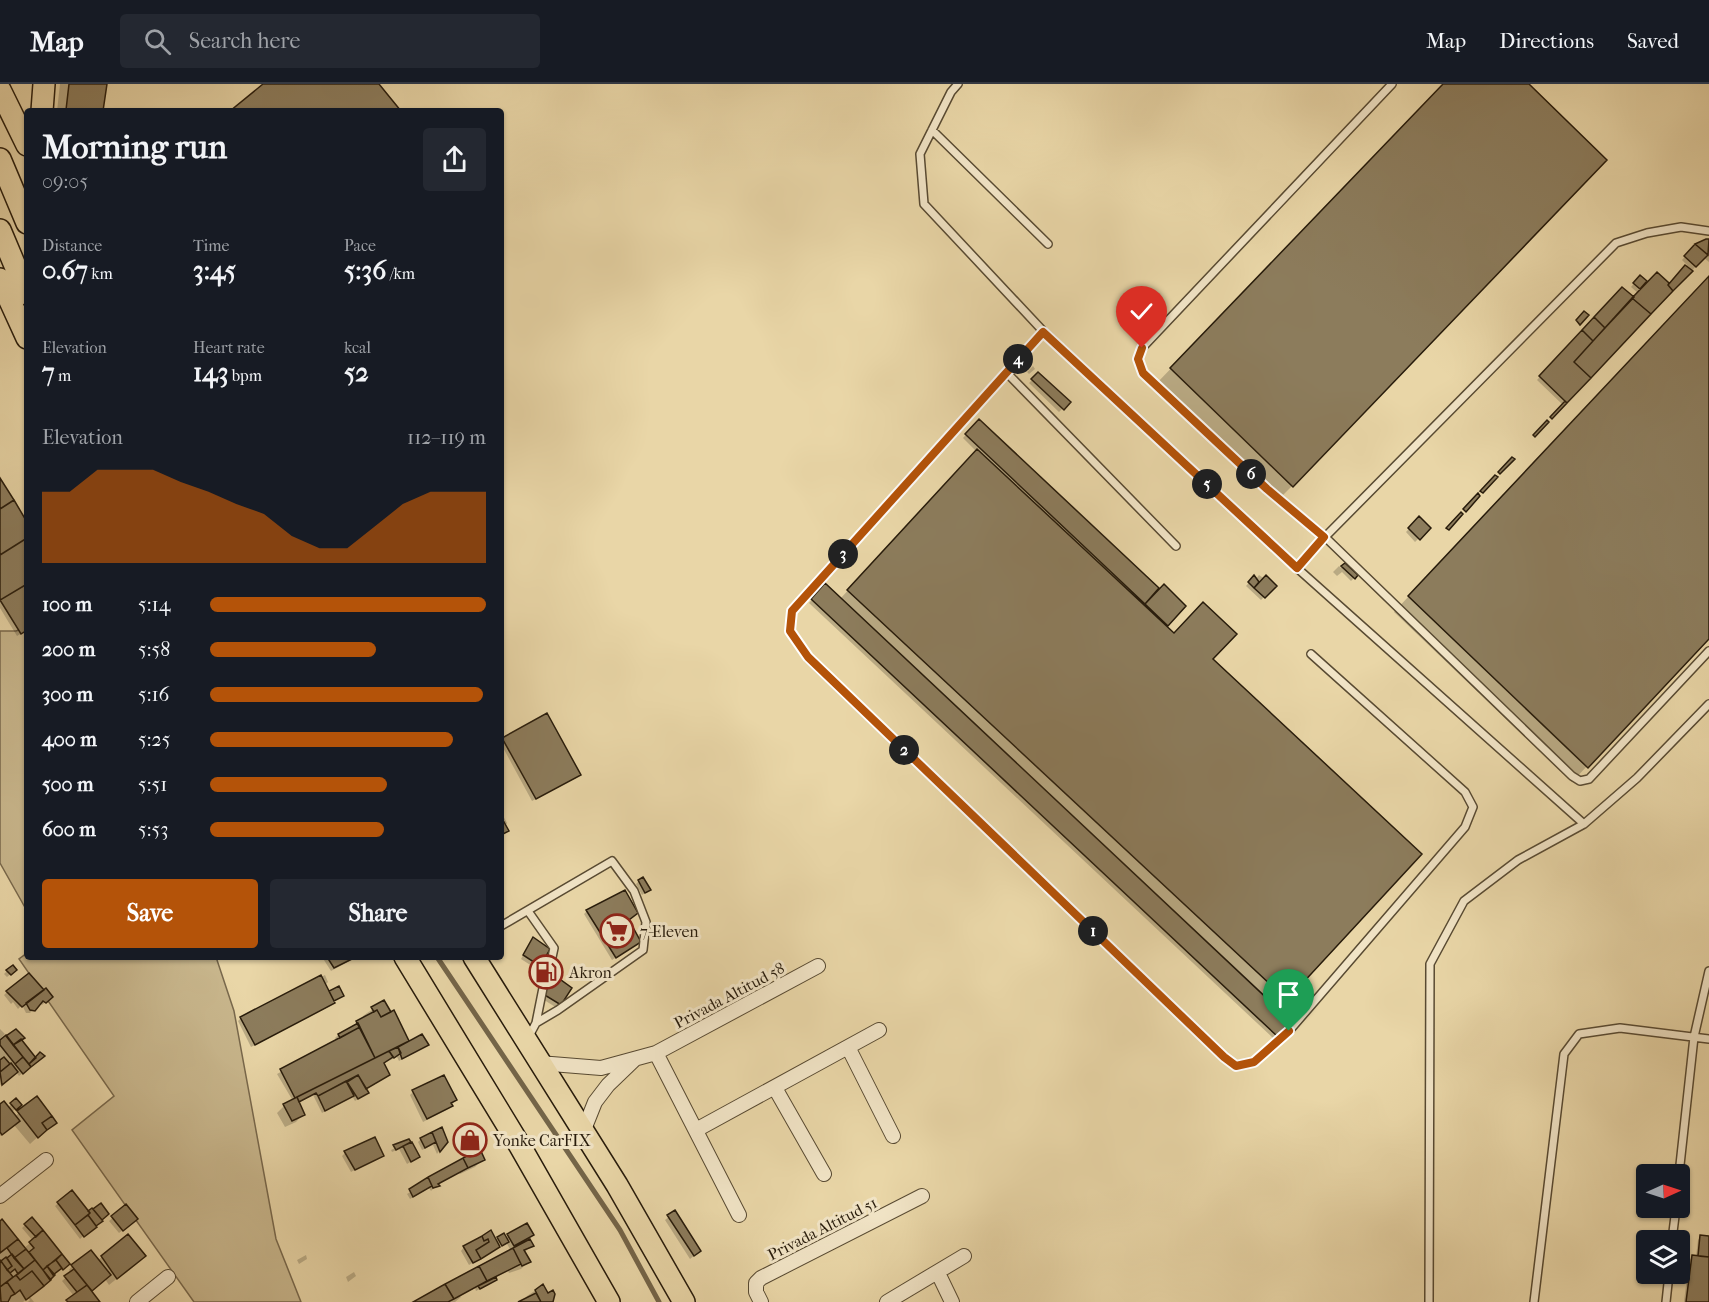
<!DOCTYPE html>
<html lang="en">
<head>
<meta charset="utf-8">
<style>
	:root { --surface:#171b24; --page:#242831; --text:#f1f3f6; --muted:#9ea1a6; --line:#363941; --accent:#b45309 }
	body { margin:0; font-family:"IM FELL French Canon",serif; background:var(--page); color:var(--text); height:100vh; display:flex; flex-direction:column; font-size:22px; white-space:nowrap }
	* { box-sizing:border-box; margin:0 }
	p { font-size:20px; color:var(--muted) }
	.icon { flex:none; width:33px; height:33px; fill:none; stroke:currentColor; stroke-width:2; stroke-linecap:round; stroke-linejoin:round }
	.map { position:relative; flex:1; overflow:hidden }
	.side { position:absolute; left:24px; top:24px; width:480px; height:852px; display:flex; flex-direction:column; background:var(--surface); border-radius:6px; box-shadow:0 2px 4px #0004 }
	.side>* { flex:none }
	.needle { width:39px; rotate:87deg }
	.buttons { position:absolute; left:1636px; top:1080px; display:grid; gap:12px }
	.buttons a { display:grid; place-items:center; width:54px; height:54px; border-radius:6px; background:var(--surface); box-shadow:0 2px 4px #0004; font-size:30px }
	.pin { position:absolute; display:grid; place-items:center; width:51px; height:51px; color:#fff; margin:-62px -26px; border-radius:50% 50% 50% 0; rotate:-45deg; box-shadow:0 0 6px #0007 }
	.pin .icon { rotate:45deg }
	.km { position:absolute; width:30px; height:30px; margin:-15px; border-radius:50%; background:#222; color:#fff; font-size:16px; line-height:30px; text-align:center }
	.round { display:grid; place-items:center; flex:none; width:63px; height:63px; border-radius:6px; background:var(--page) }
	.headline { display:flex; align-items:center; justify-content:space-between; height:102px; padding:0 18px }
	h1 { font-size:33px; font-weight:700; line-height:45px }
	.stats { display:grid; grid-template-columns:repeat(3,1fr); gap:9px; height:102px; padding:6px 18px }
	.stats div { display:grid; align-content:center }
	.stats b { font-size:26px; font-weight:700 }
	.stats small { font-size:16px; font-weight:400 }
	.stats p { font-size:16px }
	.chart { height:168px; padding:12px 18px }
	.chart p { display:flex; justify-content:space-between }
	.chart svg { width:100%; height:108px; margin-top:6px; fill:var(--accent); opacity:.7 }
	.button { display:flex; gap:12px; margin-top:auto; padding:12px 18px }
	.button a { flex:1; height:69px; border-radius:6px; background:var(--accent); color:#fff; font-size:24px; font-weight:700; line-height:69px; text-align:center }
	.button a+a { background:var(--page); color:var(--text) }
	ul { padding:0 18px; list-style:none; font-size:20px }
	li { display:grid; grid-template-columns:96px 72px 1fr; align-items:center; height:45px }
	li i { height:15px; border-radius:8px; background:var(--accent) }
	header { display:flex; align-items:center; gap:36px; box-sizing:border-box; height:84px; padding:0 30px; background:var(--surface); border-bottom:2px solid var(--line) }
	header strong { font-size:28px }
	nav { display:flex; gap:33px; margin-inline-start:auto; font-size:21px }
	.search { width:420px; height:54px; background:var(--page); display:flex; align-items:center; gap:15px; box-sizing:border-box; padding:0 21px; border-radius:6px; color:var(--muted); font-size:22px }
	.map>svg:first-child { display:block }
	.green { fill:#c8b68c; stroke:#78684c; stroke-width:1.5 }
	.shadow { fill:#0003 }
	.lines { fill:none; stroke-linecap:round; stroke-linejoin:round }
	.stream { stroke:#746549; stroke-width:5 }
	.building { fill:#8c7c5c; stroke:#271b0b; stroke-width:1.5 }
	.service-casing { stroke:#584a32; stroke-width:10 }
	.minor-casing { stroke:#584a32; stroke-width:16 }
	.primary-casing { stroke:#271b0b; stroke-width:24 }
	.service { stroke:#f1e4c6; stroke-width:7 }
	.minor { stroke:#f1e4c6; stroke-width:14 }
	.primary { stroke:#e9d6a7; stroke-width:21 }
	.route-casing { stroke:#fff; stroke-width:12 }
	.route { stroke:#b45309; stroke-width:8 }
	.labels { text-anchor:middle; stroke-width:6; stroke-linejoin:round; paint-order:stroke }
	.poi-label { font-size:16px; fill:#271b0b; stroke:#f1e4c6; text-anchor:start }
	.street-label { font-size:16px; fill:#271b0b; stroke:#f1e4c6 }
</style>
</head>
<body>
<header>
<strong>Map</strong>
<div class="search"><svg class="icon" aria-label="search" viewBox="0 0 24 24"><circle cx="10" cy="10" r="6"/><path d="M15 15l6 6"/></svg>Search here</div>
<nav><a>Map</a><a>Directions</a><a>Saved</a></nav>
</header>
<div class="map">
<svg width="1709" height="1218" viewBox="0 0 1709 1218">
	<rect width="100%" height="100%" fill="#e9d6a7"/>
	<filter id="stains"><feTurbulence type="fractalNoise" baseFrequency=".00333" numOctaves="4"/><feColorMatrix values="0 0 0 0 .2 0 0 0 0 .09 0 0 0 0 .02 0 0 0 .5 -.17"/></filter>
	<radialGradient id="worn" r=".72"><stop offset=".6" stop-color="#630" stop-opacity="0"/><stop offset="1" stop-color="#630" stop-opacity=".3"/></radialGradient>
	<path class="green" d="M27,543V827L0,779V547H16Z
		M27,869V873H216L234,927L276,1155L301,1218H194L72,1046L114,1012L19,875Z"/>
	<path class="shadow" d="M60,0H105L101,27H57Z
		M1444,0H1527L1292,402L1277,417L1156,300Z
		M1706,156L1709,157V178L1704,174L1563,321L1537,296L1622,205L1634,215L1639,210L1631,203L1637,196L1640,193L1648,200L1657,190L1669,201L1687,181L1682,176L1696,161Z
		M1709,193V553L1572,698L1394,528Z
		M1033,282L1035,285L1029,290L1027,288Z
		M1038,290L1069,318L1059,328L1029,299Z
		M979,337L1159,506L1184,522L1165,543L1211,575L1420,770L1276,925L1289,937L1273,954L809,519L825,501L840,515L977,368L963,354Z
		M0,397L27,441V546L17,552L0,524Z
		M1419,434L1429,444L1415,458L1406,448Z
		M1345,481L1356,492L1351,497L1342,488L1337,492L1333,488L1339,482L1341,484Z
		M1259,491L1275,502L1261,516L1246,502L1254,493L1256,495Z
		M503,655L576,694L532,717L501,660Z
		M501,728L507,739L501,751Z
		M639,797L649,806L642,811L636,800Z
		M587,827L627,836L640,858L612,876L584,830Z
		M530,858L544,874L555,894L560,920L557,924L541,914L546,905L529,895L535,884L521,875Z
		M322,873H357L331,887Z
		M7,887L12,889L7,893L4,890Z
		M325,891L328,898L325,901L329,909L339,904V914L333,918L330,922L251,963L238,937L241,934Z
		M7,908H43L51,913L42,921L39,919L30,929H26L22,921L18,925L13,918L11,920L4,911Z
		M384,918L390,930L393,928L409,959L427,961L399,977L397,973L382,980L389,991L365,1006L367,1009L355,1017L352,1012L322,1029L313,1011L298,1019L303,1030L296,1038L285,1043L277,1029L284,1022L293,1017L277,990L337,957L335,954L338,951L365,934L363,932L367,929Z
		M0,945L5,950L0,955Z
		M20,957L34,974L40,975L19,992L16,988L0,1001V958Z
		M413,1008L456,1016L448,1025L423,1038L410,1011Z
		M37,1014L42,1049L30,1060L14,1041L0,1052V1022L7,1024L16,1016L20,1020L11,1029L14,1033Z
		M421,1055L446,1057L437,1070L433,1061L422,1066L418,1058Z
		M409,1057L418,1073L407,1080L399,1065L392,1068L391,1066Z
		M345,1069L382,1071L351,1088L342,1072Z
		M483,1075L475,1083L460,1090L459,1089L437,1101L431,1107L429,1104L410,1115L407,1110L463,1076Z
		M72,1108L88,1129L101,1121L107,1130L80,1155L55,1122Z
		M126,1122L133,1138L119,1149L109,1137Z
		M675,1128L700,1167L690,1175L665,1136Z
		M32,1135L68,1179L51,1192L30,1213L34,1218H28L30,1216L28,1214L23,1218H10L9,1216L0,1218V1138L2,1137L24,1164L33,1157L22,1144Z
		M527,1141L532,1151L524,1159L532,1161L524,1169L529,1177L521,1185L509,1189L508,1187L494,1194L495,1196L492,1199L476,1207L475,1204L460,1212L461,1213L455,1218H416L511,1167L506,1158L469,1181L461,1167L464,1163L495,1157L498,1154H505Z
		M1701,1152L1709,1153V1218H1684L1689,1176L1693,1173H1696L1698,1156Z
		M306,1171L307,1175L299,1180L297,1176Z
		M102,1173L136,1179L109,1201L105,1195L90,1207L98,1218H66L74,1212L62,1197L71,1189L69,1186L72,1182L98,1176Z
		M354,1188L356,1192L348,1198L346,1193Z
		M542,1202L552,1218H522L527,1212Z"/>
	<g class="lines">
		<path class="stream" d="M437,873L620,1146L659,1218"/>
	</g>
	<path class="building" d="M69,0H107L103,27L66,26Z
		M263,0H379L401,27H230Z
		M1443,0H1529L1607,76L1293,403L1170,284Z
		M1706,155H1709L1708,171L1695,160Z
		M1695,160L1708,171L1696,183L1684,172Z
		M1685,181L1693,187L1673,207L1668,201Z
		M1657,188L1669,199L1668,201L1673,207L1651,230L1632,214Z
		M1640,191L1647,197L1640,205L1633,199Z
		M1709,192V555L1588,684L1408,512Z
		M1622,203L1634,213L1605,244L1594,233Z
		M1632,214L1651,230L1591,294L1574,278Z
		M1584,227L1589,231L1580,241L1576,236Z
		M1594,233L1605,244L1593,257L1582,246Z
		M1582,246L1593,257L1574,278L1591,294L1567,319L1539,292Z
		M1038,288L1071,318L1064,326L1031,295Z
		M1565,317L1567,319L1552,335L1550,333Z
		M979,335L1159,504L1145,520L965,350Z
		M1547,336L1549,338L1535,353L1533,351Z
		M977,365L1174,549L1203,518L1237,550L1213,575L1422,770L1287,916L847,506Z
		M1512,373L1515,375L1500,390L1498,388Z
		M1495,391L1498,393L1483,409L1480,407Z
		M0,394L14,416L0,425Z
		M1478,409L1480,412L1466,428L1463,425Z
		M14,416L27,438V454L0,471V425Z
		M1461,428L1463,430L1449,446L1446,444Z
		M1419,432L1431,444L1420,456L1408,444Z
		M27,454V500L0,516V471Z
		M1345,479L1358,491L1355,495L1341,482Z
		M1254,491L1259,498L1254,504L1248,498Z
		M1266,491L1277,502L1265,514L1254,504Z
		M825,499L1291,937L1277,952L811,515Z
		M27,500V546L21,550L0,516Z
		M1164,500L1186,522L1168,542L1145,520Z
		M547,629L581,691L536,715L502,654Z
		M504,738L509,747L501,751V739Z
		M643,793L651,806L645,809L638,796Z
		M625,806L638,829L629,836L641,858L616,874L586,826Z
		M533,853L550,865L545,874L561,885L557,893L572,904L561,921L543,910L548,902L532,892L537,880L523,871Z
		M327,873H353L354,874L334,884Z
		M13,881L17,886L11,891L6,886Z
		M29,889L44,906L22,923L6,907Z
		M321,891L335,919L255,961L240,933Z
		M339,902L344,912L334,917L329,907Z
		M46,904L53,913L46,919L43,917L35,927L30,926L26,919Z
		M384,916L391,928L381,933L377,926L374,928L371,923Z
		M377,926L381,933L394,926L409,957L375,974L356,937Z
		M358,939L360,943L340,954L338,950Z
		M360,943L375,974L295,1014L280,985Z
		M16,945L25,954L13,961L6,952Z
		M422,950L429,961L402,975L398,963Z
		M6,951L23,973L15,980L0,961V956Z
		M21,955L36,974L29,980L13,961Z
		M398,963L401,969L394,974L389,967Z
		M389,967L393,973L384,979L390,991L366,1005L358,991L318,1012L316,1009L299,1018L297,1013Z
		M40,968L45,972L31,983L29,980Z
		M4,973L10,980L0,988V976Z
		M23,973L31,983L23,990L15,980Z
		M11,979L18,988L2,1001L0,988Z
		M358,991L369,1009L358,1015L347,998Z
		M444,991L457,1016L451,1019L453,1022L427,1035L412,1006Z
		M346,997L354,1012L325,1027L318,1012Z
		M37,1012L52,1032L42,1039L47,1046L38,1054L17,1027Z
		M297,1013L305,1031L292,1037L283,1020Z
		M16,1014L22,1021L16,1026L10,1019Z
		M4,1017L20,1037L2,1051L0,1048V1020Z
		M52,1032L57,1039L47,1046L42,1039Z
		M442,1043L448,1058L440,1068L432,1048Z
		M432,1048L436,1058L425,1064L420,1054Z
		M375,1053L384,1072L355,1086L344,1067Z
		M409,1055L411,1058L396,1066L393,1061Z
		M412,1058L420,1073L411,1078L403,1062Z
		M480,1065L485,1076L468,1084L463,1074Z
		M463,1074L468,1084L438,1100L440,1102L433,1104L428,1093Z
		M428,1093L432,1102L413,1113L409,1105Z
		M72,1106L90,1129L75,1141L57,1118Z
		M101,1119L109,1130L102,1136L93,1125Z
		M126,1120L138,1135L123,1147L111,1132Z
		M92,1124L103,1137L96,1142L88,1131L90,1129L88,1127Z
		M675,1126L701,1167L694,1172L667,1131Z
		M88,1131L97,1143L84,1153L75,1141Z
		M32,1133L43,1146L36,1153L24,1140Z
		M2,1135L18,1155L0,1169V1137Z
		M527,1139L534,1151L514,1162L507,1150Z
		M43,1146L62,1170L43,1186L29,1168L34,1164L29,1158Z
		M491,1146L500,1163L481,1175L476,1166L489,1158L488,1155L484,1157L482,1152Z
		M504,1149L509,1158L502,1162L497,1153Z
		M128,1150L146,1172L117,1195L101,1172Z
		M1700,1151L1709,1152V1173L1698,1172Z
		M482,1152L484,1157L488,1155L489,1158L476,1166L481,1175L473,1179L463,1162Z
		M18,1155L26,1165L14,1174L7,1164Z
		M530,1155L534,1162L524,1166L531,1178L522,1182L513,1164Z
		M513,1164L521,1180L487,1197L479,1182Z
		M26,1165L35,1176L24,1185L14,1174Z
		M91,1166L111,1191L92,1207L71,1181Z
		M12,1170L24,1185L18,1190L15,1185L10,1189L7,1186L12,1182L7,1174Z
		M62,1170L70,1180L63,1186L56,1176Z
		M1692,1171L1709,1173V1218H1686Z
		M6,1173L12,1182L7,1186L1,1177Z
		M0,1176L13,1193L0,1203Z
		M35,1176L51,1196L44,1202L32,1187L20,1196L16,1191Z
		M56,1176L62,1184L53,1191L47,1182Z
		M47,1182L55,1191L50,1196L43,1186Z
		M479,1182L487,1197L454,1215L445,1200Z
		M74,1185L87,1201L77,1208L64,1192Z
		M32,1187L44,1202L26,1216L20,1206L15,1210L7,1198L16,1191L20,1196Z
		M496,1193L497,1196L480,1205L478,1202Z
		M7,1198L15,1210L11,1212L8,1218H1L0,1203Z
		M445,1200L454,1215L448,1218H413Z
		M543,1200L548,1209L553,1206L555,1210L553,1218H541L535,1206Z
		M87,1201L100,1218H68L66,1216Z
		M536,1209L541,1218H518Z"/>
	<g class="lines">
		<defs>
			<path id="service" d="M958,0L951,8L920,70L924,120L1043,247L1297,484L1584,740L1637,694L1709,620
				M1392,0L1142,264L1138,275L1143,289L1267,405L1325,453L1572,692L1580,697L1589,695L1709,567
				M932,46L1048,160
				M1043,247L792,527L790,547L808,574L1224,973L1236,982L1254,978L1289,947L1465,743L1473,723L1465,708L1311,570
				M1006,288L1176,462
				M1297,484L1325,453L1616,159L1647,149L1681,143L1709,147
				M528,827L554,864L551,878
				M501,842L612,777L634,807L646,838L643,866L558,926L536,939
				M529,952L536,939L544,899
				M1679,1090L1694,953L1709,887
				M1672,1156L1676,1124
				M1429,1218L1430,880L1464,817L1518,776L1584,740
				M1534,1218L1564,970L1579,950L1620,944L1709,955
				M1666,1218L1669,1190"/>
			<path id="minor" d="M848,963L893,1052
				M656,969L739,1131
				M539,979L601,984L656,969L818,882
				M775,1004L824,1090
				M696,1046L879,946
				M583,1048L595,1018L608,1001L634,976
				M0,1112L46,1076
				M938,1189L952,1218
				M137,1218L168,1193
				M761,1218L756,1208V1199L761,1194L922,1112
				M887,1218L964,1172"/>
			<path id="primary" d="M0,6L27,61
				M42,27L44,0
				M0,75L27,139
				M0,146L27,210
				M0,195L27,254
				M405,873L520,1062L609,1218
				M474,873L617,1101L684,1218"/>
		</defs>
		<use href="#service" class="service-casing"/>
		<use href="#minor" class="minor-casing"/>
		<use href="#primary" class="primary-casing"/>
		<use href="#service" class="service"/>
		<use href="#minor" class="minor"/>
		<use href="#primary" class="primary"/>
	</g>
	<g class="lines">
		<defs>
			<path id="route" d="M1142,264L1138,275L1143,289L1267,405L1324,453L1297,484L1043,248L792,527L790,547L808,573L1224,973L1236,982L1254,978L1289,947"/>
		</defs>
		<use href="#route" class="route-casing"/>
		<use href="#route" class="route"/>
	</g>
	<defs>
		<symbol id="supermarket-ring" viewBox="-11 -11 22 22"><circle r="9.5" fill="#f1e4c6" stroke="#8f2418" stroke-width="1.5"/><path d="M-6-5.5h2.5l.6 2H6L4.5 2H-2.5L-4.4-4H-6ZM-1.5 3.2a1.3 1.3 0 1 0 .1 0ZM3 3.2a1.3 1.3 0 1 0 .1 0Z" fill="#8f2418"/></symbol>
		<symbol id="fuel-ring" viewBox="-11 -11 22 22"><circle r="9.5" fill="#f1e4c6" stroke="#8f2418" stroke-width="1.5"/><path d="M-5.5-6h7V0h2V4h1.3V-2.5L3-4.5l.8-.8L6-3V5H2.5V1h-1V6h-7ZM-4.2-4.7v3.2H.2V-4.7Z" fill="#8f2418"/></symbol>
		<symbol id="shop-ring" viewBox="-11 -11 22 22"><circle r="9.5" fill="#f1e4c6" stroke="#8f2418" stroke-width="1.5"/><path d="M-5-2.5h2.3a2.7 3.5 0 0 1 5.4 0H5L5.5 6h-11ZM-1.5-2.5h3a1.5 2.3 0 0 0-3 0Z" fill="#8f2418"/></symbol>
	</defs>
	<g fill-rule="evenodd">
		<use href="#supermarket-ring" x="598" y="828" width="38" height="38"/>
		<use href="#fuel-ring" x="527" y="869" width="38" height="38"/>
		<use href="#shop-ring" x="451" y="1037" width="38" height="38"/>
	</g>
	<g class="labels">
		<g class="poi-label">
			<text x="640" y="853">7-Eleven</text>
			<text x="569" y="894">Akron</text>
			<text x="493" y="1062">Yonke CarFIX</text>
		</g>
		<g class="street-label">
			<text transform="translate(729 911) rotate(-28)" y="6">Privada Altitud 58</text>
			<text transform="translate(822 1144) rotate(-27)" y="6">Privada Altitud 51</text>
		</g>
	</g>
	<rect width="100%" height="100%" filter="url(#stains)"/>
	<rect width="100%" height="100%" fill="url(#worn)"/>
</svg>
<div class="buttons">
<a><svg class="needle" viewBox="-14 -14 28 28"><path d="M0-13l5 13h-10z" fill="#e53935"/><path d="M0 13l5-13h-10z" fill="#9ea1a6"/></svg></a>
<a><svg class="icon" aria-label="layers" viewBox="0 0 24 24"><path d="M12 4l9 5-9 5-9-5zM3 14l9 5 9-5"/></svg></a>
</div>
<div class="pin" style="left:1289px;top:947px;background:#1e9e55"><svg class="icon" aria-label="arrive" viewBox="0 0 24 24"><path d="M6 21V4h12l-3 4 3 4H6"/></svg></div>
<div class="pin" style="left:1142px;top:264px;background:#d93025"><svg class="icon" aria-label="check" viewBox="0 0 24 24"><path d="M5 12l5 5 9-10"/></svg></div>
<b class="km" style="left:1093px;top:847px">1</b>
<b class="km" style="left:904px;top:666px">2</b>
<b class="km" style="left:843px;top:470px">3</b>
<b class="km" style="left:1018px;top:275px">4</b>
<b class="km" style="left:1207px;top:400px">5</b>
<b class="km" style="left:1251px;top:390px">6</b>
<section class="side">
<div class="headline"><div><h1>Morning run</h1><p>09:05</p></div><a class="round"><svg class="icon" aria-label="share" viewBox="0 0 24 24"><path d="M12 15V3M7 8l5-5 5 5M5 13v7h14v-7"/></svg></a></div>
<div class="stats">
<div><p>Distance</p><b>0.67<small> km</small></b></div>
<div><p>Time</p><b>3:45</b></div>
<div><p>Pace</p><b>5:36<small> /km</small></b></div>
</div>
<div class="stats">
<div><p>Elevation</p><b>7<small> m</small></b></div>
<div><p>Heart rate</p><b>143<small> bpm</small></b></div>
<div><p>kcal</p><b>52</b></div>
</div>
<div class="chart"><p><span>Elevation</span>112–119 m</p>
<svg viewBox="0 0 160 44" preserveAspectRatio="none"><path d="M0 44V15L10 15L20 6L30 6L40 6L50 11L60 15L70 20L80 24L90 33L100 38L110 38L120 29L130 20L140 15L150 15L160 15V44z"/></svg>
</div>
<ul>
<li><b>100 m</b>5:14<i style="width:100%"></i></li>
<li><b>200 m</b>5:58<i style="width:60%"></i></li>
<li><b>300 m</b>5:16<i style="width:99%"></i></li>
<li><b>400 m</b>5:25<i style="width:88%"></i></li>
<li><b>500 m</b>5:51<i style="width:64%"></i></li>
<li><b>600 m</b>5:53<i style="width:63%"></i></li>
</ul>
<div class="button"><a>Save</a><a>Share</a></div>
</section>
</div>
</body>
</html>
